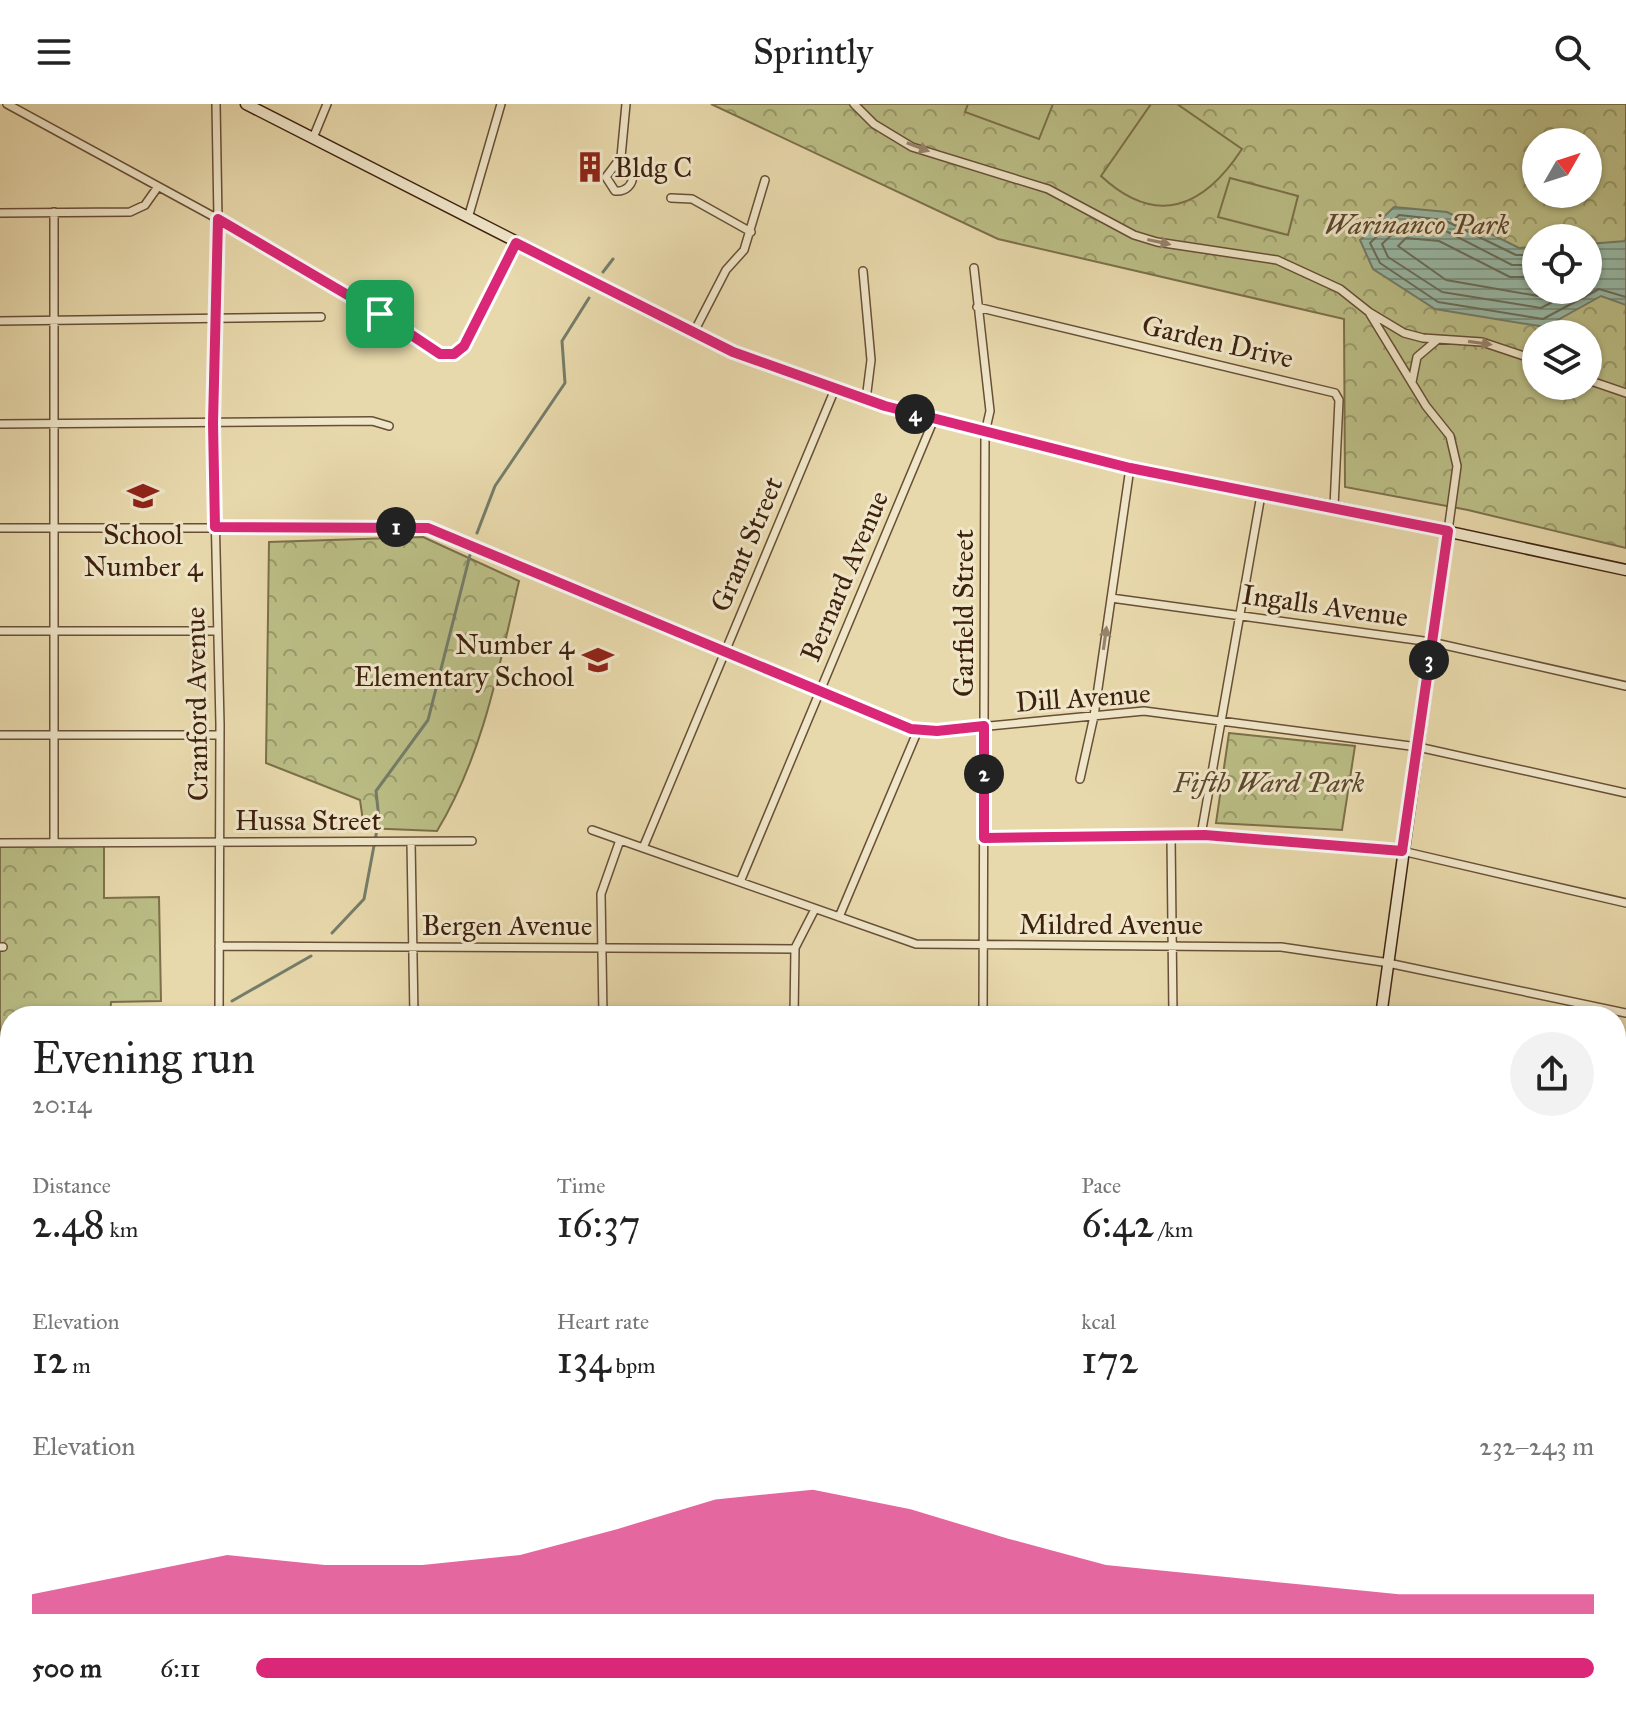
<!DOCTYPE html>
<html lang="en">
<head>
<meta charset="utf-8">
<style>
	:root { --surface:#fff; --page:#f2f2f2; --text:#222; --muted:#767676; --accent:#db2777 }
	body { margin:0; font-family:"IM FELL Great Primer",serif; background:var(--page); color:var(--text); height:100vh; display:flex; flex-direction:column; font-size:30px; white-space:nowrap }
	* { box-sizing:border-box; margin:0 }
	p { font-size:26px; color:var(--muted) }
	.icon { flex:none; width:44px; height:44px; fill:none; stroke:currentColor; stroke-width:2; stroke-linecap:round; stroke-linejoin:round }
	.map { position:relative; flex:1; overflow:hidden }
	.side { position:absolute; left:0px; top:902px; width:1626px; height:708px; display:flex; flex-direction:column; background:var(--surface); border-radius:32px 32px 0 0; box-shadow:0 2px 6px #0004 }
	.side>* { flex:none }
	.needle { width:52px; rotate:51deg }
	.tools { position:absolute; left:1522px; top:24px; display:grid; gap:16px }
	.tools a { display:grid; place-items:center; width:80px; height:80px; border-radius:50%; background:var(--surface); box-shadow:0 2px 6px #0004; font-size:40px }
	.pin { position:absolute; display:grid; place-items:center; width:68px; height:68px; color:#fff; margin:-34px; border-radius:16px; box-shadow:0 4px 12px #0006 }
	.km { position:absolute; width:40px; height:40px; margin:-20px; border-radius:50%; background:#222; color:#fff; font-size:22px; line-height:40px; text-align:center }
	.round { display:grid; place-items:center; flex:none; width:84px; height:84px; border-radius:42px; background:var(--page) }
	.headline { display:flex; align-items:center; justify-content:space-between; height:136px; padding:0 32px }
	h1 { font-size:44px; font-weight:600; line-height:60px }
	.stats { display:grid; grid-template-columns:repeat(3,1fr); gap:12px; height:136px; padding:8px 32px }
	.stats div { display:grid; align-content:center }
	.stats b { font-size:40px; font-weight:600 }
	.stats small { font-size:22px; font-weight:400 }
	.stats p { font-size:22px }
	.chart { height:224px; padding:16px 32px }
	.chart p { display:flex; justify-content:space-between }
	.chart svg { width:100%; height:144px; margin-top:8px; fill:var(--accent); opacity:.7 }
	ul { padding:0 32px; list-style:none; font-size:26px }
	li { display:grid; grid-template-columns:128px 96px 1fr; align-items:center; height:60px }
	li i { height:20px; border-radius:10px; background:var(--accent) }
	header { display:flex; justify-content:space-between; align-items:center; height:104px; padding:0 32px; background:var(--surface); font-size:36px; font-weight:600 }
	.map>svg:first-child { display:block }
	.park { fill:url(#park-crowns); stroke:#7c704a; stroke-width:2; fill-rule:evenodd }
	.pitch { fill:#bbbe86; stroke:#7c704a; stroke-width:2 }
	.water { fill:url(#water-rules); stroke:#747d6a; stroke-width:2 }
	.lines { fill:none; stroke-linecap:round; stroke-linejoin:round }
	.shore { stroke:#6a6e5b; stroke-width:2 }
	.stream { stroke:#747d6a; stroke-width:3 }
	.street-casing { stroke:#684f36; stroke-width:10 }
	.secondary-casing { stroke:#3d210f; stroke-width:13 }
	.street { stroke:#f0e6c9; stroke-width:7 }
	.secondary { stroke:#f0e6c9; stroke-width:10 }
	.rail { stroke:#3d210f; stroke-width:3; stroke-dasharray:14 14; stroke-linecap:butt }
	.oneway { fill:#96846c }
	.route-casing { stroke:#fff; stroke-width:16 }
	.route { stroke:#db2777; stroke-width:10 }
	.labels { text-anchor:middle; stroke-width:6; stroke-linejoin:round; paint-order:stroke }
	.poi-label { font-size:28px; fill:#3d210f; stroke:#f0e6c9; text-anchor:start }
	.park-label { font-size:28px; font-style:italic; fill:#5c482d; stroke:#f0e6c9 }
	.street-label { font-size:28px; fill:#3d210f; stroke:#f0e6c9 }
</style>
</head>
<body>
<header><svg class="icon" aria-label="menu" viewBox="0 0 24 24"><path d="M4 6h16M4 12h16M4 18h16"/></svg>Sprintly<svg class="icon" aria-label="search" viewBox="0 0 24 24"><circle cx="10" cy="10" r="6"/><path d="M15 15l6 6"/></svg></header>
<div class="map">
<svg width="1626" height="1610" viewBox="0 0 1626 1610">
	<defs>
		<pattern id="park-crowns" width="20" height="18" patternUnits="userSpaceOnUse" patternTransform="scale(2)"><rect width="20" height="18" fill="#bbbe86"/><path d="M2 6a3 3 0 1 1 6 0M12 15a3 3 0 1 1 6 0" fill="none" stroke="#999a6c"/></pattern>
		<pattern id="water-rules" width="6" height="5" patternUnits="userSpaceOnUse" patternTransform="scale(2)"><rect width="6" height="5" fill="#98baa7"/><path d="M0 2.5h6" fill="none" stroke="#7d9786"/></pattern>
	</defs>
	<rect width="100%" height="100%" fill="#e8d9ac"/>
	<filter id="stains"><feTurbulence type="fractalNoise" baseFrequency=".0025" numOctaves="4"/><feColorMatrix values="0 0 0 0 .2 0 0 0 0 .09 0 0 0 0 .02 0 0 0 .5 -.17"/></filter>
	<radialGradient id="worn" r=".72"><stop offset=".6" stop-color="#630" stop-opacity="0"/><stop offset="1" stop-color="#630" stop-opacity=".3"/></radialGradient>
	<path class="park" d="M711,0H1626V444L1468,406L1345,383L1344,215L998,135ZM1536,38H1588V90H1536ZM1536,134H1588V186H1536ZM1536,230H1588V282H1536Z
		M423,433L519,477C499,563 483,651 437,727L364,724L360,696L266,659L269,438Z
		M1229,629L1355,642L1342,726L1216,719Z
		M0,739H104V794L159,793L161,897L111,898L110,912H10V953H0Z"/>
	<path class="pitch" d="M968,0H1053L1039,35L965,8Z
		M1151,0H1177L1242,45C1204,103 1157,124 1101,72Z
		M1230,74L1298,92L1288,131L1218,113Z"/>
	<path class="water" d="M1394,103L1447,108L1519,144L1536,143V186H1588V140L1626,137V201L1601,192L1545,223L1435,205L1373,165L1360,136Z"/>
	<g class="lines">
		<path class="shore" d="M1536,151H1516L1444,116L1399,111L1370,139L1380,159L1438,198L1543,215L1599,185L1626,193
			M1536,161H1512L1442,125L1401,122L1382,140L1388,153L1442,188L1541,204L1575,186
			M1536,173H1510L1439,137L1406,134L1398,142L1446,176L1538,192L1550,186"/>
		<path class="stream" d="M603,168L613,155
			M477,429L495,382L565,279L562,237L589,194
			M332,829L364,795L379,715L376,687L428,616L471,447
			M232,897L311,852
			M5,1368L10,1361"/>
		<defs>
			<path id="street" d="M7,0L218,115L380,210L434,247L447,251L464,242L516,139
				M216,0L218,115L213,319L220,620L219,912
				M854,0L874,20L912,43L1048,85L1134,131L1157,138L1277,156L1340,185L1369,208L1404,229L1423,234L1482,238L1536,256
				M313,34L327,0
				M621,53L633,70C633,81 626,88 615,87L606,73L621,53L626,0
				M671,94L692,95L751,128
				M0,109L130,108L145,101L157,84
				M468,114L501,0
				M974,164L990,307L985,329L983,912
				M863,167L871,256L866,296
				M977,203L1335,289L1339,296L1334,403
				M1370,210L1426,302L1450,332L1457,362L1448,427
				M0,217L321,213
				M694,228L726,166L744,146L765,76
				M1588,276L1626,289
				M1412,278L1417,253L1437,236
				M0,320L372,317L389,322
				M0,424H428L911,625L937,627L1144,607L1418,643L1626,689
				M1111,494L1431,538L1626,582
				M0,527H217
				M0,631H220
				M1080,675L1094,612L1130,364
				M592,726L916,840L1281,843L1383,858L1626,909
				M1201,731L1261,391
				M1171,732L1173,912
				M984,734L1205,731L1402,747L1626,799
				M411,738L414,912
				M0,739L472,737
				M54,739V108
				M643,744L835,285
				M740,778L934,315
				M839,813L918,626
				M219,842L795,845
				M0,843H3
				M603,912L601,790L620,736
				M794,912L795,844L815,805
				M0,949L10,948
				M1618,1049L1626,1022
				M1616,1128H1626
				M0,1187H10
				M1556,1600L1570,1610"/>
			<path id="secondary" d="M246,0L733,248L885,302L1156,370L1334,403L1626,466
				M1381,912L1448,427
				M1616,1049H1626
				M0,1063H10
				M0,1376L10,1375
				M1616,1493L1626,1495
				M1287,1610V1600"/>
		</defs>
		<use href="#street" class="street-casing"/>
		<use href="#secondary" class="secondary-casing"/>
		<use href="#street" class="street"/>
		<use href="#secondary" class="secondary"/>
		<path class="rail" d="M1616,1211H1626
			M0,1214H10
			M1616,1230L1626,1229
			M0,1237L10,1238"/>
	</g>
	<defs><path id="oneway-solid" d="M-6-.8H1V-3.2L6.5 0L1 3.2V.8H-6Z" transform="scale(2)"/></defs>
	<g class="oneway">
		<use href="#oneway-solid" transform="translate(918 43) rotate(21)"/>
		<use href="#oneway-solid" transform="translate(1159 138) rotate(12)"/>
		<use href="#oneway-solid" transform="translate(1480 239) rotate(8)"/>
		<use href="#oneway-solid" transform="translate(1105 534) rotate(-82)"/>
	</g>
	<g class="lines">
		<defs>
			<path id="route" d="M218,115L380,210L440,250H454L464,242L516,139L733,248L885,302L1130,364L1448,427L1402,747L1205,731L984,734V622L937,627L911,625L428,424L215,423L213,319Z"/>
		</defs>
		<use href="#route" class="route-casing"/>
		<use href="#route" class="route"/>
	</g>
	<defs>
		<symbol id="building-bare" viewBox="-9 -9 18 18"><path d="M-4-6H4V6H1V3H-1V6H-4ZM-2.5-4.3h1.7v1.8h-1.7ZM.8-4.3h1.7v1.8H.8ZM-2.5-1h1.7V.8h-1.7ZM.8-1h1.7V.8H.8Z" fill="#8f2418" stroke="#f0e6c9" stroke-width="2.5" paint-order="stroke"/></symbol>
		<symbol id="school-bare" viewBox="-9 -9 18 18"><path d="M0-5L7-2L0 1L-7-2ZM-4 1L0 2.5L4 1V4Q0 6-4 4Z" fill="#8f2418" stroke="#f0e6c9" stroke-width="2.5" paint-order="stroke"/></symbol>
	</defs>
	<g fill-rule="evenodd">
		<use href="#building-bare" x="568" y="41" width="44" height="44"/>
		<use href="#school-bare" x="121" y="370" width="44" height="44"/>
		<use href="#school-bare" x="576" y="534" width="44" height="44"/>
	</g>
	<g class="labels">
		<g class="poi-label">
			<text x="614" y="73">Bldg C</text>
			<text x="143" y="440" text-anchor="middle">School<tspan x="143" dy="32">Number 4</tspan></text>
			<text x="574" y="550" text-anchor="end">Number 4<tspan x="574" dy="32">Elementary School</tspan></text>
		</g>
		<g class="park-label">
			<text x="1417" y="130">Warinanco Park</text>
			<text x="1269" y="688">Fifth Ward Park</text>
		</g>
		<g class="street-label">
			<text transform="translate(1218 237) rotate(13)" y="10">Garden Drive</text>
			<text transform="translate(746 440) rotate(-67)" y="10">Grant Street</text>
			<text transform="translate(844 472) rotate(-67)" y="10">Bernard Avenue</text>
			<text transform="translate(1325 501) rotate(8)" y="10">Ingalls Avenue</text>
			<text transform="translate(963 509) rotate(-90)" y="10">Garfield Street</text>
			<text transform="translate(1083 593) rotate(-4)" y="10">Dill Avenue</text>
			<text transform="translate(196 600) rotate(-91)" y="10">Cranford Avenue</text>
			<text x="308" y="726">Hussa Street</text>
			<text x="1111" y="830">Mildred Avenue</text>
			<text x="507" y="831">Bergen Avenue</text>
		</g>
	</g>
	<rect width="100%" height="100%" filter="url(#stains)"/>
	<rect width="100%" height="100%" fill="url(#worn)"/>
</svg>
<div class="tools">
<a><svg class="needle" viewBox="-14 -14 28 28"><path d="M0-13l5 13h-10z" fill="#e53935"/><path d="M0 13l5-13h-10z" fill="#767676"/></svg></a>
<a><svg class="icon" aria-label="locate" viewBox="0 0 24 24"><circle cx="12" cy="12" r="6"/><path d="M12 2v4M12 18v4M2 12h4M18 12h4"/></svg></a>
<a><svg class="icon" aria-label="layers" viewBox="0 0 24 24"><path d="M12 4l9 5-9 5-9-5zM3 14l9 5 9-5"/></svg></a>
</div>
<div class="pin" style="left:380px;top:210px;background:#1e9e55"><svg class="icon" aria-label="arrive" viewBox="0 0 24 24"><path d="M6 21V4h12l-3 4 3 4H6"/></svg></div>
<b class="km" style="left:396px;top:423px">1</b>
<b class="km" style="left:984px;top:670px">2</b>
<b class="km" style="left:1429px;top:556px">3</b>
<b class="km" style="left:915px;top:310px">4</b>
<section class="side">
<div class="headline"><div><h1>Evening run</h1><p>20:14</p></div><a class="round"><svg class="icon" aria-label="share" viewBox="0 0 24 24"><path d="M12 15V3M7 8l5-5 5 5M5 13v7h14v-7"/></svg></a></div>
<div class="stats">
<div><p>Distance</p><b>2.48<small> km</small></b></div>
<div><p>Time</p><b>16:37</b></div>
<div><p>Pace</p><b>6:42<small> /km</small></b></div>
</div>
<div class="stats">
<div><p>Elevation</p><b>12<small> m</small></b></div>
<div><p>Heart rate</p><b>134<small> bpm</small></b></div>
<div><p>kcal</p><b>172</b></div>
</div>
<div class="chart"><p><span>Elevation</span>232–243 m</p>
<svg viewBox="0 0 160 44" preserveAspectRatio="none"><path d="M0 44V38L10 32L20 26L30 29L40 29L50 26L60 18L70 9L80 6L90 12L100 21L110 29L120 32L130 35L140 38L150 38L160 38V44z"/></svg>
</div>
<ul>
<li><b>500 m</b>6:11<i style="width:100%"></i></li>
</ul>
</section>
</div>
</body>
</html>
